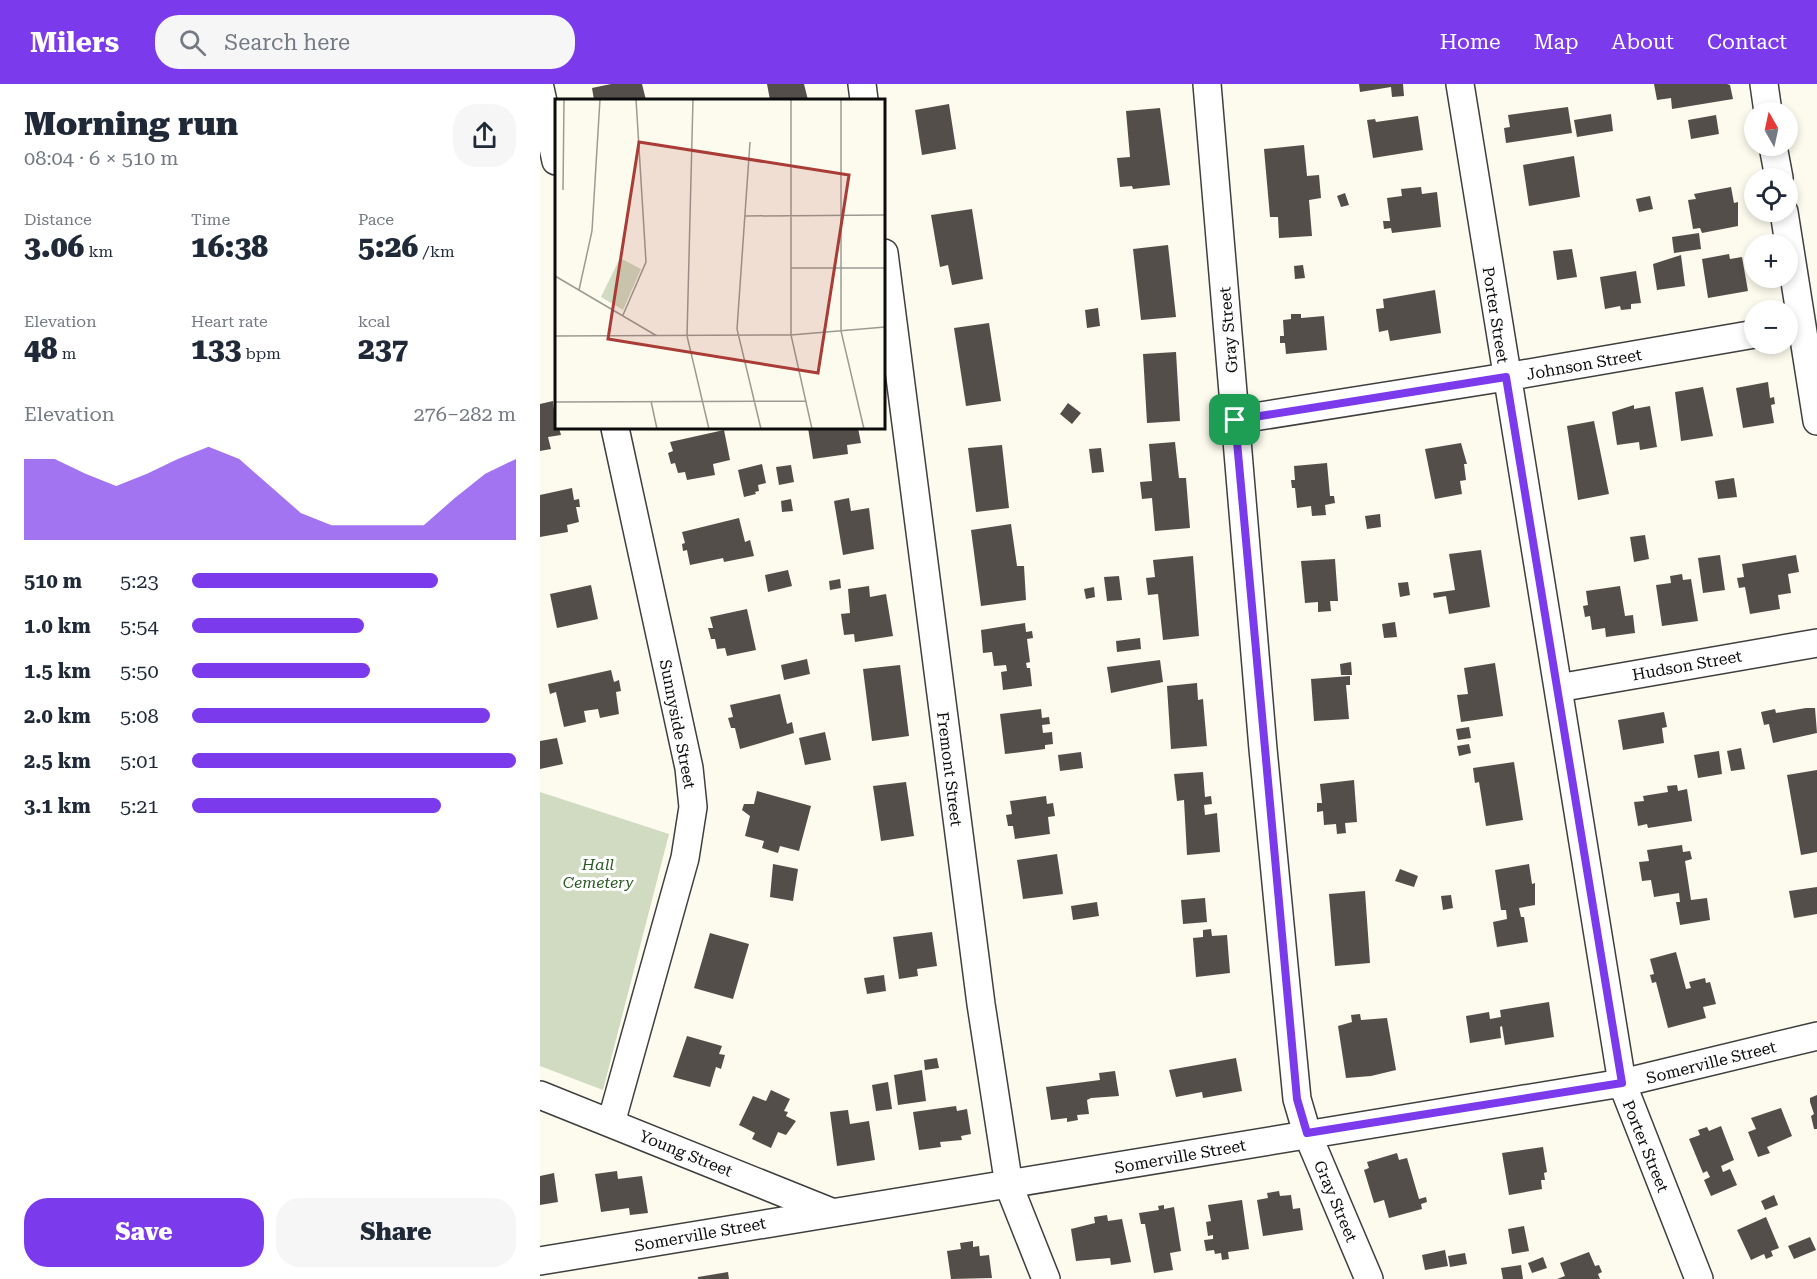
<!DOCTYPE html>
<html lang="en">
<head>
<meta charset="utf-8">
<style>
	:root { --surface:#fff; --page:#f6f6f7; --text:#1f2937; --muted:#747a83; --accent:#7c3aed }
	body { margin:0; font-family:"Roboto Serif",serif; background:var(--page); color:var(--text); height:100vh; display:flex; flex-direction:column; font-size:22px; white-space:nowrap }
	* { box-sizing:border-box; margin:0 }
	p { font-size:20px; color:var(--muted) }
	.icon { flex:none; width:33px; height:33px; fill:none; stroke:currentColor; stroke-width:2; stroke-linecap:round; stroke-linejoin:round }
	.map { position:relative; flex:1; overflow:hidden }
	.panel { display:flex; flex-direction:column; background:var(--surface); width:540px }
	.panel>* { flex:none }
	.needle { width:39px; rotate:351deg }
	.buttons { position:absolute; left:1204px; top:18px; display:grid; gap:12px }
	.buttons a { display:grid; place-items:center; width:54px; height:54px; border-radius:50%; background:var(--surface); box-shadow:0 3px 9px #0003; font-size:30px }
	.pin { position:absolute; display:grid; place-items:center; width:51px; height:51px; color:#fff; margin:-26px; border-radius:12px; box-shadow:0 3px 9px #0006 }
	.round { display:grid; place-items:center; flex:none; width:63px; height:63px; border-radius:24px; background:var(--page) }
	.headline { display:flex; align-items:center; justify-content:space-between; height:102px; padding:0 24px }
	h1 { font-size:33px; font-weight:800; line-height:45px }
	.figures { display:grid; grid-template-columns:repeat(3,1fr); gap:9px; height:102px; padding:6px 24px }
	.figures div { display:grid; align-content:center }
	.figures b { font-size:30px; font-weight:800 }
	.figures small { font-size:16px; font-weight:400 }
	.figures p { font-size:16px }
	.chart { height:168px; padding:12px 24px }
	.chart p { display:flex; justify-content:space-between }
	.chart svg { width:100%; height:108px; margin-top:6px; fill:var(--accent); opacity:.7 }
	.primary-button { display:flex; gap:12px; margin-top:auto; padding:12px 24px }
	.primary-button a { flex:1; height:69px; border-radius:24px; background:var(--accent); color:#fff; font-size:24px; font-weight:800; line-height:69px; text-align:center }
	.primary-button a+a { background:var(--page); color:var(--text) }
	ul { padding:0 24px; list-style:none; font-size:20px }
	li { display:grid; grid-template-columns:96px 72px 1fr; align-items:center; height:45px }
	li i { height:15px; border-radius:8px; background:var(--accent) }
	header { display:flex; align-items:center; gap:36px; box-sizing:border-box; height:84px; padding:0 30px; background:var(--accent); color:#fff }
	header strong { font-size:28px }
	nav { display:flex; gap:33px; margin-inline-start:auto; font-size:21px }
	.search { width:420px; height:54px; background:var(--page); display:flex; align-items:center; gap:15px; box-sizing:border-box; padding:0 21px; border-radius:24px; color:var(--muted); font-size:22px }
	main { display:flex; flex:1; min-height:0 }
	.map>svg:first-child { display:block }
	.cemetery { fill:#d1dbc1 }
	.building { fill:#534e4a }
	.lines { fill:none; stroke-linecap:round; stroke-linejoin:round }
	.minor-casing { stroke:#3f3f3f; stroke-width:30 }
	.minor { stroke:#fff; stroke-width:27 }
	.route-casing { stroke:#fff; stroke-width:12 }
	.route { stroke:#7c3aed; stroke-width:8 }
	.labels { text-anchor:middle; stroke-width:6; stroke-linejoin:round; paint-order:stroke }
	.street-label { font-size:16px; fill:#0c0c0c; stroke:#fff }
	.park-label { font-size:16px; font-style:italic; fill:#2c5a25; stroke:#fff }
	.inset-road { fill:none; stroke:#9c9b93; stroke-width:1.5 }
	.view { fill:#a93c37; fill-opacity:0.15; stroke:#a93c37; stroke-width:3 }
	.inset-edge { fill:none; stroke:#0c0c0c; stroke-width:3 }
</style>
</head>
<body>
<header>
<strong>Milers</strong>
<div class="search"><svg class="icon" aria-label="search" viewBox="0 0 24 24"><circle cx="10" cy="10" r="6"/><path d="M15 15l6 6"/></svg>Search here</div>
<nav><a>Home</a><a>Map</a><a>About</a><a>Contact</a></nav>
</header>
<main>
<section class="panel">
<div class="headline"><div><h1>Morning run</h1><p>08:04 · 6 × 510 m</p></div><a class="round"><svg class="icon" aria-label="share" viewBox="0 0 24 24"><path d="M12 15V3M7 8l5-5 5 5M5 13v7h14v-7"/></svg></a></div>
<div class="figures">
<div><p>Distance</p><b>3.06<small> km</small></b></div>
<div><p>Time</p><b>16:38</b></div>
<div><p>Pace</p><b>5:26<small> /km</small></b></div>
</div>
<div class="figures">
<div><p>Elevation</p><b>48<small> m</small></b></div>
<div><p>Heart rate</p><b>133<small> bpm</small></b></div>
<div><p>kcal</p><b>237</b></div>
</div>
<div class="chart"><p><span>Elevation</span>276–282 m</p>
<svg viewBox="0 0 160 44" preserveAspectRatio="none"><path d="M0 44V11L10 11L20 17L30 22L40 17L50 11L60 6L70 11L80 22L90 33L100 38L110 38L120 38L130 38L140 27L150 17L160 11V44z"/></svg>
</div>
<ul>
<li><b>510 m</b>5:23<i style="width:76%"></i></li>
<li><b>1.0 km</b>5:54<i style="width:53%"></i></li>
<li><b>1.5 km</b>5:50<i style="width:55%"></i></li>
<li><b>2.0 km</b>5:08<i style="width:92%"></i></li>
<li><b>2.5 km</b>5:01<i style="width:100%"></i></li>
<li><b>3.1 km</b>5:21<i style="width:77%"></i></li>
</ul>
<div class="primary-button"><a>Save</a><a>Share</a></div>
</section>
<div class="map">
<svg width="1277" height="1195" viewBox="0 0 1277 1195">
	<rect width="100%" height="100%" fill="#fcfbed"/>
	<path class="cemetery" d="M0,708L129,750L63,1006L0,982Z"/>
	<path class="building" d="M71,0H102L106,16H54L52,4Z
		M227,0H264L268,16H230Z
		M819,0H863L864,12L852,13L851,3L820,8Z
		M1114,0H1187L1190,1L1193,15L1132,25L1131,14L1117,16Z
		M409,20L416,65L382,71L375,26Z
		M1028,23L1032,49L966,59L964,44L970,43L968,31Z
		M620,24L630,101L593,105L592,102L580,103L577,74L590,73L586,27Z
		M1071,30L1073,47L1037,53L1034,36Z
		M1176,31L1179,50L1151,55L1148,36Z
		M878,32L883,66L833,74L827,36L835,35L836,38Z
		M764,61L767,92L779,91L781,114L769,116L772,152L739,154L738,133H730L724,65Z
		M1034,72L1040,113L989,122L983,81Z
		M881,103L882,110L897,108L901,143L852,149L851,144L844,145L843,137H850L847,114L862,112L861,105Z
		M1191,103L1194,119L1198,118V142L1162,149L1160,144L1153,145L1148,116L1156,115L1154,110Z
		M805,109L809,121L801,123L797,112Z
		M1110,112L1113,125L1099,128L1096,115Z
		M432,125L443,195L412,201L408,181L400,183L391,131Z
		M1159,149L1161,165L1134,169L1132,153Z
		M628,161L636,233L601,236L593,165Z
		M1032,165L1037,193L1017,196L1013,167Z
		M1189,170L1190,175L1202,173L1208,207L1168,214L1162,175Z
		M1141,171L1145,202L1117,206L1113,180Z
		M763,181L765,194L755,195L754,182Z
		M1096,187L1101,219L1091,220V225L1081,226L1080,222L1065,225L1060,193Z
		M895,206L901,249L850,257L848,246L839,248L836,225L844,224L843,215Z
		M558,224L560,242L547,244L545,226Z
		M751,230H761V234L784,232L787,266L746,270L745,259H740V252H744L743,236L751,235Z
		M449,239L461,317L426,322L414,244Z
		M636,268L640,337L607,339L603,270Z
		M1228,298L1230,314L1234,313L1235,320L1231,321L1234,339L1203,344L1196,304Z
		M1163,303L1173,352L1141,357L1135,308Z
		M13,317L16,344H19L21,351L8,353L11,365L0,367V320Z
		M528,319L541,329L532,340L520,330Z
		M1094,321V325L1110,322L1117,363L1100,366L1099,358L1077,361L1072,328Z
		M1054,337L1069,410L1038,416L1027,342Z
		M268,344H318L321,359L307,361L308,370L273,375Z
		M184,346L190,376L173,380L175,391L147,396L145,388L138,389L135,379L131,380L128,369L133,367L130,358Z
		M635,358L639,394H646L650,444L615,447L612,414L602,415L600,398L612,397L609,360Z
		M921,359L927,380H924L926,396L920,397L922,410L895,415L885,365Z
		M462,361L469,424L436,428L428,364Z
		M561,364L564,388L552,389L549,365Z
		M787,379L790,412H794L795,419L785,421L786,431L772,432L771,422L757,424L755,404H752L751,396H755L754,382Z
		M222,380L226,399L218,401L219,407L215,408L216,410L204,413L198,386Z
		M251,381L254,398L239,401L236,383Z
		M1194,394L1197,413L1178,415L1175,397Z
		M32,404L34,416L39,415L40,423H36L39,438L27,441L28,448L0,453V411Z
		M309,414L311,427L329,424L334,465L303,471L294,417Z
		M251,415L253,427L242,428L241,417Z
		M840,430L841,443L827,445L825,432Z
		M199,434L205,458L210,456L214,472L184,478L183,474L150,481L147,466L143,467L142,460L145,459L142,448Z
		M471,440L477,482H484L486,516L441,522L431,446Z
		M1105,451L1109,475L1094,478L1090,453Z
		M941,466L950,523L909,530L906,512L894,514L893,509L915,506L909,470Z
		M1180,471L1185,506L1163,509L1158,474Z
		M1256,471L1259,488L1248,490L1251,509L1238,511L1240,525L1210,530L1205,503L1199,504L1197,494L1204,493L1202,480Z
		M653,472L659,552L623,556L618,510L608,511L606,494L615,493L613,476Z
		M795,475L798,517H790L791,527L778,528V518L765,519L761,477Z
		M248,486L252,502L228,508L225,491Z
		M1142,490L1143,496L1151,495L1158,537L1122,542L1116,501L1131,499L1130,492Z
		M579,492L582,516L567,517L564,493Z
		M300,495L301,504L290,506L289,497Z
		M868,498L870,511L860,513L858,499Z
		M51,501L58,535L17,544L10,510Z
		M329,502L330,513L346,510L353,552L315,558L314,550L304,551L301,530L310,529L308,505Z
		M1080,502L1085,532L1093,531L1095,549L1066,553L1065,544L1052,546L1050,532L1045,533L1043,522L1048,521L1046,507Z
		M554,503L555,513L546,515L544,505Z
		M207,525L216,566L187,572L185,564L177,565L175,555H171L168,544H173L170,533Z
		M855,538L857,553L844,554L842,540Z
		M485,539L486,548L492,547L493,554L487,555L490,578L486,579L487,584H490L492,602L463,606L461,588L467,587L466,581L454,582L452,568L443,569L441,546Z
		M600,554L601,565L577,568L576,557Z
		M267,575L270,590L244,596L241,581Z
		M620,576L623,598L571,609L567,583Z
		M811,578L812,591H801L800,580Z
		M955,579L963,632L921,638L917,611L928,610L924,584Z
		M360,581L369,652L332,657L323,585Z
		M71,586L74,598L79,596L81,607L76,608L79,630L60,634L58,625L44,627L46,638L24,643L16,608L10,610L8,600Z
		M810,592V601H806L809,635L774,637L771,595Z
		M657,599L658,616L663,615L667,662L631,665L627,602Z
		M240,610L247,640L252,638L254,649L200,665L195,644H191L188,634L193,633L190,621Z
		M1266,624H1275L1277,649L1233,659L1229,640L1224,641L1221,628L1235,625L1236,629Z
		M501,625L502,634L509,633L510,640L502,641L503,649L512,648L513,660L505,661V665L465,670L460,630Z
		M1124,628L1127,643L1122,644L1124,659L1083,666L1078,636Z
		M929,643L931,654L918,656L916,645Z
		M285,648L291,676L265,681L259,654Z
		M17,654L23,680L0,685V657Z
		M929,660L931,669L919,672L917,662Z
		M1201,664L1205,685L1191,687L1187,667Z
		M1179,667L1182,690L1158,694L1154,671Z
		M541,668L543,684L520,687L518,671Z
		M974,678L983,736L946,742L939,698L935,699L933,684Z
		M1277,686V768L1261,771L1247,691Z
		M663,688L665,713L671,712L672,720L664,721L665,731L677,729L680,768L647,771L644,716L637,717L634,690Z
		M814,696L817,738L805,739L806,749L797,750L796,740L784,741L783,727L777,728V719H782L780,700Z
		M366,698L374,752L341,757L333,702Z
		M1137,701L1138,707L1147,705L1152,737L1108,744L1107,740L1098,742L1094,718L1104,717L1103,712L1128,708L1127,702Z
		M217,707L271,722L259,767L240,762L238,769L222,764L224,757L205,752L210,732L202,726L204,720H214Z
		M506,712L507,720L513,719L515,732L508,733L510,750L475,755L473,742H468L466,731L472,730L470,717Z
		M1142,761L1143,768L1150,767L1152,775L1145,777L1151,816L1167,814L1170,836L1140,841L1136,818H1140L1139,809L1114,813L1111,796L1102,797L1099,778L1109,777L1107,766Z
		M517,770L523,810L483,815L477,776Z
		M233,780L258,785L253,817L230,813Z
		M989,780L992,800L995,799V821L979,824L981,833H984L988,858L957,863L953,838L967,835L966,826H961L955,786Z
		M860,785L878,792L874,803L855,797Z
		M1277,803V830L1254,834L1249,807Z
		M825,807L830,879L795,882L789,810Z
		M911,811L913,824L903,826L901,812Z
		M665,814L667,838L643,840L641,816Z
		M557,818L559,832L533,836L531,822Z
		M671,845L672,852L687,851L690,889L656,893L653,854L663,853V846Z
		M392,848L397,882L377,885L378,892L359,895L353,853Z
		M170,849L209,860L193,915L154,904Z
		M1136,868L1146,905L1151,904L1149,898L1165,894L1166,899L1170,898L1176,920L1163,923L1166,934L1128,944L1116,898L1112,899L1110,891L1114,890L1110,875Z
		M344,891L346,907L327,910L324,894Z
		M1009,918L1014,953L965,961L962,942L960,943L961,954L930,959L926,932L949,928L950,935L961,933L960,926Z
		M820,930L821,936L847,934L856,986L831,992L806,994L798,942L812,938L811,931Z
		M147,952L182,962L179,970L185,971L181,985L176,983L170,1003L133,993Z
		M397,974L399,984L385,986L384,976Z
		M696,974L702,1007L663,1014L662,1008L636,1013L629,986Z
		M382,986L386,1017L358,1021L354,991Z
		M575,987L579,1012L551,1014L547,1016L549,1030L537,1031L538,1036L527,1038V1034L511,1036L506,1003L560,996L559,989Z
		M348,998L352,1025L336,1027L332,1001Z
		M231,1006L250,1015L244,1027L248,1028L246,1032L256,1037L246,1051L238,1048L231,1064L212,1055L215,1049L199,1041L213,1012L226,1017Z
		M1277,1011V1045H1274L1271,1032L1274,1030L1270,1018V1014Z
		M416,1022L417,1027L427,1025L431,1050L421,1052L422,1056L400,1058L401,1063L379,1066L373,1028Z
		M1241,1024L1252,1052L1227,1063L1230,1069L1218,1073L1208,1048L1216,1045L1211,1034Z
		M308,1026L310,1040L329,1037L335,1076L297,1082L290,1028Z
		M1181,1042L1194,1076L1181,1082L1183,1088L1190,1085L1197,1101L1171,1112L1164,1096L1170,1093L1167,1087L1163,1089L1149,1055L1160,1051L1158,1046L1167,1043L1169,1047Z
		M1003,1063L1007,1088L1004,1089L1005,1096H1001L1002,1105L969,1111L962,1069Z
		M857,1069L859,1076L867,1074L879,1115L886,1113L887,1118L881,1120L882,1125L849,1134L844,1116L834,1119L824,1086L829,1084L827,1078Z
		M77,1087L78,1095L102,1092L108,1129L90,1131L89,1124L61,1128L55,1090Z
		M14,1089L18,1118L0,1121V1092Z
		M739,1107L740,1112L751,1111L753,1125L760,1124L763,1146L723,1152L717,1116L728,1114L727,1109Z
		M1234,1111L1238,1121L1225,1126L1221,1117Z
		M702,1116L709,1165L688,1168L689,1175L682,1176L681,1169L675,1170L674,1166L666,1167L664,1156L673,1155V1151L668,1152L666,1138L671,1137L668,1121Z
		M624,1121V1125L634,1123L641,1167L630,1169L633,1186L614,1189L605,1140H601L599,1129L619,1126L618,1122Z
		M567,1131L568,1137L582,1135L591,1178L571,1181L570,1174L536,1177L531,1145L555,1139L554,1133Z
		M1226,1133L1239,1164L1231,1167L1233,1172L1226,1175L1224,1170L1211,1176L1197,1146Z
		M984,1142L989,1167L972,1170L968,1145Z
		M1270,1153L1276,1166L1254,1175L1248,1162Z
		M433,1157V1163L439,1162L440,1172L449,1171L452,1194L411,1195L407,1167L421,1165L420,1159Z
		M905,1166L908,1182L885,1186L882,1171Z
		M1049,1168L1055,1182L1059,1181L1062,1188L1058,1190L1060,1195H1017L1025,1192L1020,1179Z
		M925,1169L927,1180L910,1183L908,1172Z
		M1003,1173L1007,1184L992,1189L988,1179Z
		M981,1181L983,1195H963L961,1184Z
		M188,1188L189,1195H158V1193Z"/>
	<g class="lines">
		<defs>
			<path id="minor" d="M322,0L324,16
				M667,0L723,665L757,1015L767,1049L829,1195
				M920,0L1082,999L1159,1195
				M1224,0L1228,28
				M0,4L16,77
				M1233,62L1239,94
				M1244,128L1277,337
				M344,169L441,920L469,1102L506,1195
				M695,336L966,293L1215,250
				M1018,604L1277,559
				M0,1011L291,1128
				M71,1039L145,774L153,723L149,684L75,344
				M0,1177L1082,999L1277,952"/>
		</defs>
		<use href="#minor" class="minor-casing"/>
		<use href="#minor" class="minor"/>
	</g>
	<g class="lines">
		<defs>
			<path id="route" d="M966,293L1082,999L767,1049L757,1015L695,336Z"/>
		</defs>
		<use href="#route" class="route-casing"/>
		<use href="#route" class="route"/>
	</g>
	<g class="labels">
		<g class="street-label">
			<text transform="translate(956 231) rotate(81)" y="6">Porter Street</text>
			<text transform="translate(688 246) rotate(-95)" y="6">Gray Street</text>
			<text transform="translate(1044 280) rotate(-10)" y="6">Johnson Street</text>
			<text transform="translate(1147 581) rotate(-10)" y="6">Hudson Street</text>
			<text transform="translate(138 640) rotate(79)" y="6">Sunnyside Street</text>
			<text transform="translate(410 685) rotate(83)" y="6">Fremont Street</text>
			<text transform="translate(1171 978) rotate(-14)" y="6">Somerville Street</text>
			<text transform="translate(1106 1062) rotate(68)" y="6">Porter Street</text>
			<text transform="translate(146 1069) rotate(22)" y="6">Young Street</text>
			<text transform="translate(640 1072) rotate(-10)" y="6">Somerville Street</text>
			<text transform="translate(796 1117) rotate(67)" y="6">Gray Street</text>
			<text transform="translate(160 1150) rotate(-10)" y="6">Somerville Street</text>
		</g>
		<g class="park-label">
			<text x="58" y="786">Hall<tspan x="58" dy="18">Cemetery</tspan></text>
		</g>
	</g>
	<g transform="translate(15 15)">
		<rect width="330" height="330" fill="#fcfbed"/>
		<path d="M65,159L86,170L68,211L46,198Z" fill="#d1dbc1"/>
		<path class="inset-road" d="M138,0L132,237L154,330M236,0V236L257,330M286,0V232L309,330M195,43L182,230L206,330M8,91L9,0M190,117L330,116M236,169H330M0,177L102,237M24,191L37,132L45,0M68,216L91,163L81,0M0,237L236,236L330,228M96,302L102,330M0,303L251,302"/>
		<path class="view" d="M84,43L294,76L263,274L53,240Z"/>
		<rect width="330" height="330" class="inset-edge"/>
	</g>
</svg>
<div class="buttons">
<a><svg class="needle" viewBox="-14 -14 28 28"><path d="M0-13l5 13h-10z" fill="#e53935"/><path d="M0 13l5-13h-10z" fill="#747a83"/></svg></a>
<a><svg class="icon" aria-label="locate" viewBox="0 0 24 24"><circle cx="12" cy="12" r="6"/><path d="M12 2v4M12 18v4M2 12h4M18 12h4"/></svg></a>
<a>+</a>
<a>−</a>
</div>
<div class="pin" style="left:695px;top:336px;background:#1e9e55"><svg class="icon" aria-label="arrive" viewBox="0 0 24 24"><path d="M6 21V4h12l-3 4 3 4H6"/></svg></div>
</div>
</main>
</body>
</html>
